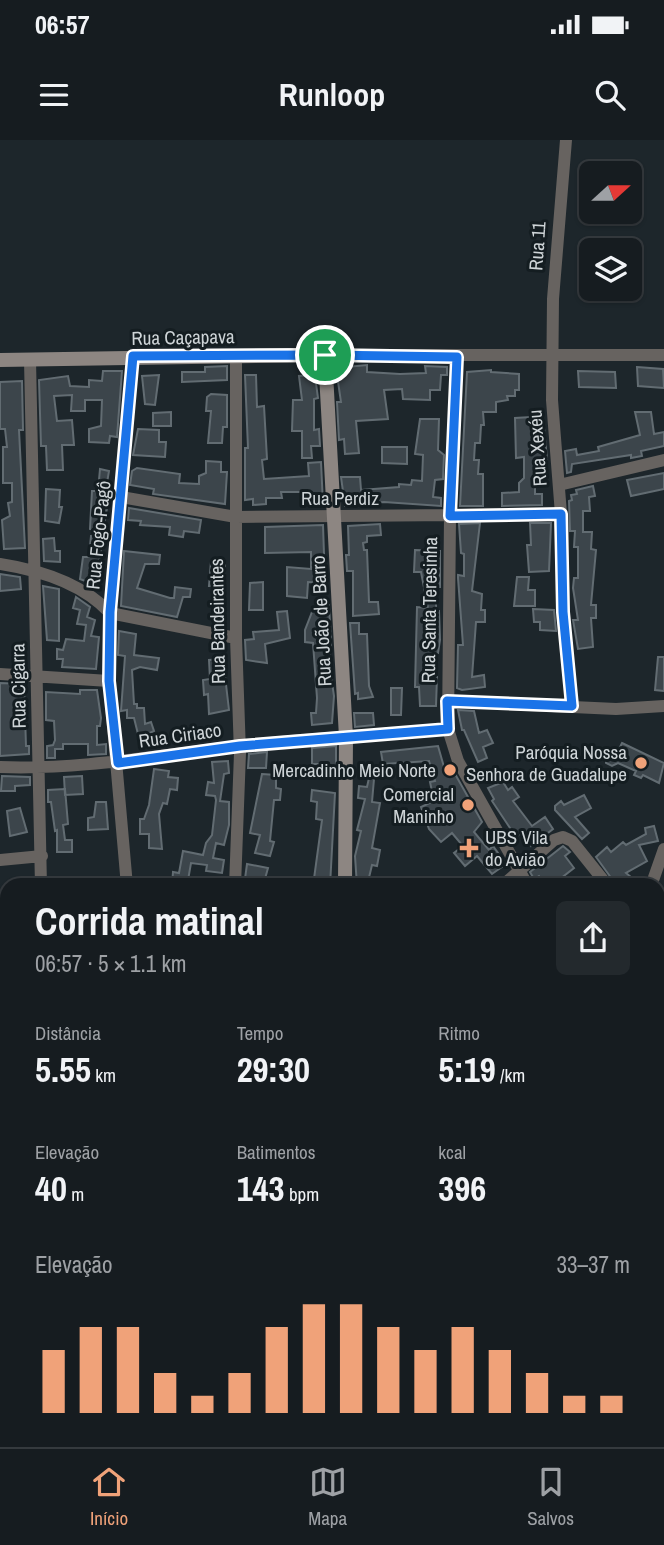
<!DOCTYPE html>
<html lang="pt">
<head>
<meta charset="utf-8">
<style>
	:root { --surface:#161c20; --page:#23292d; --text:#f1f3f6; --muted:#9ea1a5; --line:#353a3e; --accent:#f0a279 }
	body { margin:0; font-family:"Archivo Narrow",sans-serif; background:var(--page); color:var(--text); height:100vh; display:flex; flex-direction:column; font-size:26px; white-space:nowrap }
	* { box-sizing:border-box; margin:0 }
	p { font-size:23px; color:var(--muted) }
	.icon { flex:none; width:38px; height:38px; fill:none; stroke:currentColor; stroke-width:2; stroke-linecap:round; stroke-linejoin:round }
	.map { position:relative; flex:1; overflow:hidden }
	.details { position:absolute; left:0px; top:738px; width:665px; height:569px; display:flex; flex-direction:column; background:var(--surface); border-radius:21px 21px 0 0; box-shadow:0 2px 5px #0004,0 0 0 2px var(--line) }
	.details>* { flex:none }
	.needle { width:46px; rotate:69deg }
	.fabs { position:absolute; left:579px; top:21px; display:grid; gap:14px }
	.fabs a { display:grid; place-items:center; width:63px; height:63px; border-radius:10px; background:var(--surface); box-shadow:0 2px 5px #0004,0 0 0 2px var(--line); font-size:35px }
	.pin { position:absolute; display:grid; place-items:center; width:60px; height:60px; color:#fff; margin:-30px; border:4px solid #fff; border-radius:50%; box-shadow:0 2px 7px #0007 }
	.round { display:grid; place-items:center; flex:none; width:74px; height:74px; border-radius:10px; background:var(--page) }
	.overview { display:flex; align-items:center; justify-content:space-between; height:119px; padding:0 35px }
	h1 { font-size:38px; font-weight:700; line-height:52px }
	.metrics { display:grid; grid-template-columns:repeat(3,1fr); gap:10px; height:119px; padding:7px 35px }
	.metrics div { display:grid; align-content:center }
	.metrics b { font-size:35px; font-weight:700 }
	.metrics small { font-size:19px; font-weight:400 }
	.metrics p { font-size:19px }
	.chart { height:196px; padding:14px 35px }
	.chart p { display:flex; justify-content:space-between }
	.chart svg { width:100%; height:126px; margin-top:7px; stroke:var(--accent); stroke-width:6 }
	.status { display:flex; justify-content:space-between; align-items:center; height:49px; padding:0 35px; background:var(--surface); direction:ltr }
	.status svg { height:19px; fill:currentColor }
	header { display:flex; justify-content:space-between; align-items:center; height:91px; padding:0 35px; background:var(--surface); font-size:32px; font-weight:700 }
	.tabs { display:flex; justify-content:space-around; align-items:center; height:98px; border-top:2px solid var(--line); background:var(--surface); font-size:19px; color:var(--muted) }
	.tabs a { display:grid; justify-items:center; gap:4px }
	.tabs .selected { color:var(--accent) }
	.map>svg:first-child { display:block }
	.building { fill:#3c454b; stroke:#626c72; stroke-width:2 }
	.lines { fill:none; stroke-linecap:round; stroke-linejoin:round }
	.street { stroke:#676360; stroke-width:12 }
	.secondary { stroke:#8d8682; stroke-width:14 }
	.route-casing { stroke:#fff; stroke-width:14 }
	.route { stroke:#1a73e8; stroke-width:9 }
	.poi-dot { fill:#f0a279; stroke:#141d21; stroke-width:2.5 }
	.labels { text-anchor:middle; stroke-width:6; stroke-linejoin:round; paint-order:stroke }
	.street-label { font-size:19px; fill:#ced4d7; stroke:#141d21 }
	.poi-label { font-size:19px; fill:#ced4d7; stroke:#141d21; text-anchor:end }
</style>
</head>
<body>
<div class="status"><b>06:57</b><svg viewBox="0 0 49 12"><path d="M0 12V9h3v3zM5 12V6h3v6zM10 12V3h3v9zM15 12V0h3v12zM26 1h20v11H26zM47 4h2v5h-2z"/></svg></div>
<header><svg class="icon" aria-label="menu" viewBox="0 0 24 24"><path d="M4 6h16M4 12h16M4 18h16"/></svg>Runloop<svg class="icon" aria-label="search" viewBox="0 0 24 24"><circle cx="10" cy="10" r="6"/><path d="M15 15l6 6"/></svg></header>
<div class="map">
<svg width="664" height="1307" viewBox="0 0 664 1307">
	<rect width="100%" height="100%" fill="#1d262b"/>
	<path class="building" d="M367,225V232L400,234L426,233L425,226L447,227V235H441L440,250H430V260L403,259L402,249L384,250L388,279L356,281L359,313L345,314L344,299L339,300L337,262H341L336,228Z
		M227,226V240L182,242V232H205V227Z
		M637,227L663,229L664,248L638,246Z
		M491,230V232L519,234V250H515V256H507L508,260L496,262V272H483L484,285H481L480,303H475L474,320H479L478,334H483V366H460L467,232Z
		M103,231H122L117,297L110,296L109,303L89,302V289L101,286L102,260H85V271H71L72,255L54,256L57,281L72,280L74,305H62L63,330H47L46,306H41L39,240L68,236L70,246L89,247V240L102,241Z
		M578,231L615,232L616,248L579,247Z
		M159,235L155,265L145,264L142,236Z
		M245,235H256L257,267L264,266L267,319L262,320L264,339L309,336L308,323L321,322L323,364L302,365V352H281L282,358H266V364L253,365V359L245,360V308H248Z
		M311,235L315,236L318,258L314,259V290L319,289L320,306H311L312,318H302V291H292L293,260H302L299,236Z
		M22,241L23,290H19L25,408L4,409L2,380L10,376L8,363L12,362V343H3V307H7L5,289H0V242Z
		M211,254L227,255V287H223L222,303H208L211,271H206L207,257Z
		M171,272V286H153V273Z
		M635,272H651L654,294L664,292V306L641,311L642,316L631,318V315L572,324L571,332L567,333L565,311L576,309L577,315L599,311L598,307L640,295Z
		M531,277L532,287H544L547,319L538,320V334H535V354H542V365L502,366V353L519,352V343L524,338V317L516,318L515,278Z
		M420,279H439L438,310L444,315L443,339L435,340L433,357L441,358V366L384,362L345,366L341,337H360L361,350L399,347V344L411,345L412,340L422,341L423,315L415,314Z
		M138,289L159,290V302H166L165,317L133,315Z
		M382,307H407V324L382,323Z
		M206,321L221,322V332H227L225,364L153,354L154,349L130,345L132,331L137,328L180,334L179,343L199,344V336L206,333Z
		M100,329L109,331L107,343L111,344L103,392L90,389L92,351H98Z
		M664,333V349L631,356L627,340Z
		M593,346L595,356L589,357L590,371H583V392H592L591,409L596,410L591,465H596V478H591L593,507L578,509L573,480H578L573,448L574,438H578V407H574L575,391H570L569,361L572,360L571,355L577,354L576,350Z
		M46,349L60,350L59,367H62L59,383L45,381Z
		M129,368L201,380L199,393L184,391L183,397L169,395L170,387L140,385L141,381L128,380Z
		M480,383L472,451L482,454L481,470H485V482H476L472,537L484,535L485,547L462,550L457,548L458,505H463L458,438V435L464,436V414L461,413L459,384Z
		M530,383H551L549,431L529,432L527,405H531Z
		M380,384L381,395L367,396V402L363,403L364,410H367L369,462H378L379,474L353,476V431H347L346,415H349L348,386Z
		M323,385L325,443L308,442L307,458L287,456V427L311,429V412L265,413V387Z
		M103,395L98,428L92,427L88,442L80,439L83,417H89L91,396Z
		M54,398L55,411H60V422L44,421L43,399Z
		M415,410L440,411V447H436V471H439L440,500L438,513H434L432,537H437L436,566H420L419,547H415L417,467L428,468L421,432H414Z
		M124,411L160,415L159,424H145L137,448L170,458H174L175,447L191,449L190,457H183L177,477L121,466Z
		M211,421L225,422L224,446H209Z
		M0,434L20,437L21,449L0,451Z
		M517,437H529L528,450H535V466H514Z
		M263,442V470H249L250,443Z
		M43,446L59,449V501L47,500Z
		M76,457L90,467L87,477L95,480L91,496L99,497L96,529L62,527L63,519H57V509L63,510L66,499L84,501L86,485L77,484L80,470L73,468Z
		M329,465L331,502L329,522L334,556L332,583L312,585L311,573H316L317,558L313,503L305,502V490L314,467Z
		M533,469L554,470L556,491L540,490V482H534Z
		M287,471L290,498L265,504L267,523L246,520L245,500L254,499L253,492L279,490L277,472Z
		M350,483H359V494H367L369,546L373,557L358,559V553L355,554Z
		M119,491L136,494L134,515L159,518L157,530L140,527L132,530L134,564H137V568H144L145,584L151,582L154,591L139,598L134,578H127V570L121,571L125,516L118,515Z
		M658,517H664V551L655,550Z
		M223,519L229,570L209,574L208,554L204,555L203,540L210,539L209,520Z
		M0,543L24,544L26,606H29V614L0,616Z
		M391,548H402L401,575H391Z
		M80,550H97L101,578L100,586H97V605L106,604V614L88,615V604H63V609H55V618H47V606L53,605L55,600L54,581L46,580V552L80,554Z
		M458,570L474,571L479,593L487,590L493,603L483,607L487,618L478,622L464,590H462Z
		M354,573H373L374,585L355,587Z
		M622,603L664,623L659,643L643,635L641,638L634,635L636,631L618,623L612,626L606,623V614L617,613Z
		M336,606V634H327V624H312V608Z
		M438,606L444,627L450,625L482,682L474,692L489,710L493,706L506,724L492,734L477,716L465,726L454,713L463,706L452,693L441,702L429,689L421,667L434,661L430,642L435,641L429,621L383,624L381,612Z
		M267,612L266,628H248L249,614Z
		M228,621L229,633L224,634L220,661L229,662V685L224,705L216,703L213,718L224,720L222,733L206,731L207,725L191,723L187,746H172L173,732L179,733L183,711L203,715L206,703L212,695L216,660L215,656L206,655L208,642L214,643L212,622Z
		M154,629L169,631L168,637L178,638L177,650L170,649L167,664L163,663L159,674L162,709L149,708V694H140V679H144L149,665Z
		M262,634L276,635V648L281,649L280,660H274L270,701L274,702L270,716L255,713L260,695L250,693Z
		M2,636L30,637V645L15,646V651H1Z
		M82,636L83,654L65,655L64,637Z
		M369,638L374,639L372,662L380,663L372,708L380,710L377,726L372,725L367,746H357L355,716L361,691L357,690L365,659L358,658L359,646L367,647Z
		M503,642L508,650L512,647L519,657L513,661L532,686L545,677L553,689L531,706L521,693L516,697L492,661L494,659L488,648Z
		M65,649L68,684L63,685L65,700H72V712H57V690L55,691L51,662H48V650Z
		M312,650L335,653L330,746H313L322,680L316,679L317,662L311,661Z
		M584,655L591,668L575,677L589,693L582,699L555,670V666L561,661L564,665Z
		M96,662H106L108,689L88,690V678L94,677Z
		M20,668L27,692L10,696L7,671Z
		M654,686L658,701L639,705L647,721L626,733L642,746H617L596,717L607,707L611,712L623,702L626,705L646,694L645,688Z
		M563,706L570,712L565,716L574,728L551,746H546L539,736L534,739L530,732Z
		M247,724L268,728L263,746H244Z"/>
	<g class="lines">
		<path class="street" d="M566,0L553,159L552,260L561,374L563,472L572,566
			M325,215H664
			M457,217L450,376L448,589L458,621L528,746
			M30,220L41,746
			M559,345L664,320
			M121,357L236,377L561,374
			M0,424C39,430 82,443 110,473L236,498
			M0,534L109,541
			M447,561L616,569L664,566
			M0,627C81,630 159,615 240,606C309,598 379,595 448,589
			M0,720L42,716
			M127,746L109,541L110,473L133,216
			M235,746L240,613L236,498V215
			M502,746L554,700L563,697L572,701L608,746
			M651,746L664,709
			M658,799L664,804
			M0,1075H7
			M0,1121L7,1153
			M658,1130L664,1131
			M0,1231H7
			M658,1296H664
			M0,1302L32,1300
			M344,1307L360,1303L447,1300
			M595,1307V1300"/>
		<path class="secondary" d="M0,220L325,215L346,597L345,746
			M32,1307V1302L283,1300
			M343,1307L344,1300"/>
	</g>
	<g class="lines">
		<defs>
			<path id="route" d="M325,215L457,217L450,376L561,374L563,472L572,566L447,561L448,589L240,606L118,623L109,541L110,472L133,216Z"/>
		</defs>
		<use href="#route" class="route-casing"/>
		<use href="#route" class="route"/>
	</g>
	<g class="poi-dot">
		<circle cx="641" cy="623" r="7"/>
		<circle cx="450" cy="630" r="7"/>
		<circle cx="468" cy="665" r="7"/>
		<path d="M465.5 697.5h7v7h7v7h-7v7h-7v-7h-7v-7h7z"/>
	</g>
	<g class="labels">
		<g class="street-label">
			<text transform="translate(537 106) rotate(-86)" y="7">Rua 11</text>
			<text transform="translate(183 197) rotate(-1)" y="7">Rua Caçapava</text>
			<text transform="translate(537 308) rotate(-94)" y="7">Rua Xexéu</text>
			<text x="340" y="365">Rua Perdiz</text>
			<text transform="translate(98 395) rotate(-84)" y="7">Rua Fogo-Pagô</text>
			<text transform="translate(429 470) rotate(-89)" y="7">Rua Santa Teresinha</text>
			<text transform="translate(217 481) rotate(-91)" y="7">Rua Bandeirantes</text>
			<text transform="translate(321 481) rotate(-93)" y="7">Rua João de Barro</text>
			<text transform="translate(18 546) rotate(-91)" y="7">Rua Cigarra</text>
			<text transform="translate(180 595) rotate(-8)" y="7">Rua Ciriaco</text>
		</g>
		<g class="poi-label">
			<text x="627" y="619">Paróquia Nossa<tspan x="627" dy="22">Senhora de Guadalupe</tspan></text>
			<text x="436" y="637">Mercadinho Meio Norte</text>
			<text x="454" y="661">Comercial<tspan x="454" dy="22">Maninho</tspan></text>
			<text x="485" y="704" text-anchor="start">UBS Vila<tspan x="485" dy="22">do Avião</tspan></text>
		</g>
	</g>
</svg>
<div class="fabs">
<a><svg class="needle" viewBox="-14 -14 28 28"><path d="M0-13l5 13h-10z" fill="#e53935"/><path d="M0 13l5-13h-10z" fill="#9ea1a5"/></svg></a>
<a><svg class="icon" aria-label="layers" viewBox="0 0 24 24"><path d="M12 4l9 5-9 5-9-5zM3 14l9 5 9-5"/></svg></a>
</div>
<div class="pin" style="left:325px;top:215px;background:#1e9e55"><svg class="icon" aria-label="arrive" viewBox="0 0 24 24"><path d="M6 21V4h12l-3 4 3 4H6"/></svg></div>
<section class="details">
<div class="overview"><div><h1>Corrida matinal</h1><p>06:57 · 5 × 1.1 km</p></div><a class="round"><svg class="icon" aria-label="share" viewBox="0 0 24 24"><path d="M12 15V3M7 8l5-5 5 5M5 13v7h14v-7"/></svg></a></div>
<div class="metrics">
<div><p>Distância</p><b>5.55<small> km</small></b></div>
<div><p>Tempo</p><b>29:30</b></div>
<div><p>Ritmo</p><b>5:19<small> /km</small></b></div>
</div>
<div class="metrics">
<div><p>Elevação</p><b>40<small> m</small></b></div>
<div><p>Batimentos</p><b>143<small> bpm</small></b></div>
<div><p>kcal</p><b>396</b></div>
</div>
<div class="chart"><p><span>Elevação</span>33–37 m</p>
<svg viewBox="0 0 160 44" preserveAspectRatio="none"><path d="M5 44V22M15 44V14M25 44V14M35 44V30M45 44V38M55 44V30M65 44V14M75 44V6M85 44V6M95 44V14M105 44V22M115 44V14M125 44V22M135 44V30M145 44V38M155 44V38"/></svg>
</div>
</section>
</div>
<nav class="tabs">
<a class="selected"><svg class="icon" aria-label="home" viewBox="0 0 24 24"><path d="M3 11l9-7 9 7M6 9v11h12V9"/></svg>Início</a>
<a><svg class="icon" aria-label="map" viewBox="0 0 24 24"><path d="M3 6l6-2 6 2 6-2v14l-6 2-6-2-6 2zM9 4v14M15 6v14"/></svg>Mapa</a>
<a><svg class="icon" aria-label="saved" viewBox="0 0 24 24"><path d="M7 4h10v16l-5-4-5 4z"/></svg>Salvos</a>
</nav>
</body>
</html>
